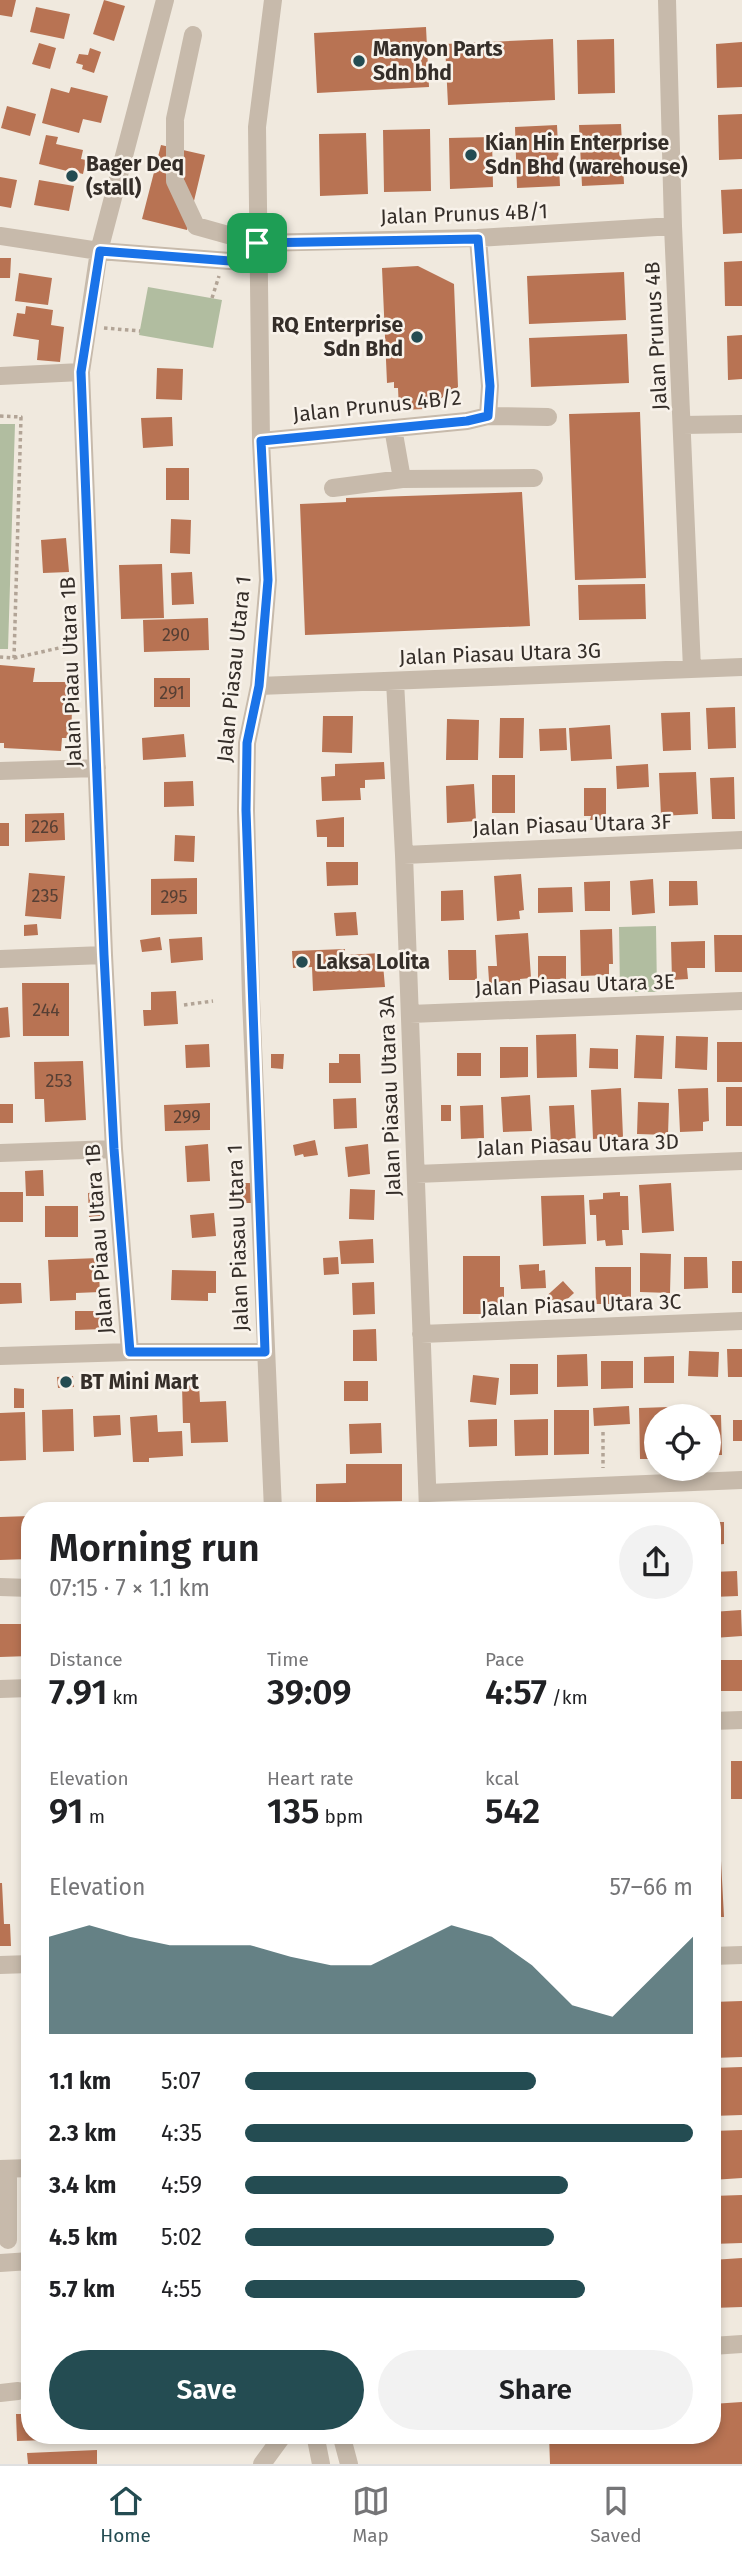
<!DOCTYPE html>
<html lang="en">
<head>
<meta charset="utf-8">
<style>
	:root { --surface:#fff; --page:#f2f2f2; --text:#202124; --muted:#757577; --line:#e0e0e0; --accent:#244c52 }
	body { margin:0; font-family:"Fira Sans",sans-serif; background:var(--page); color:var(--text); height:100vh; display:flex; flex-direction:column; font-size:26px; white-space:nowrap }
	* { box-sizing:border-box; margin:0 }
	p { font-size:23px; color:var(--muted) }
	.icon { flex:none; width:38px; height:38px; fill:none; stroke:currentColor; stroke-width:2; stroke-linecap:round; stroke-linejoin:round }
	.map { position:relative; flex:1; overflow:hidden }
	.details { position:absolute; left:21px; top:1502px; width:700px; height:942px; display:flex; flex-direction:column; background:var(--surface); border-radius:28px; box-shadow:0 4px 10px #0003 }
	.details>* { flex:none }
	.tools { position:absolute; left:644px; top:1404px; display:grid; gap:14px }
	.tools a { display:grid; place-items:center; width:77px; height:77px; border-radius:50%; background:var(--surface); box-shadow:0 4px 10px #0003; font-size:35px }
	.pin { position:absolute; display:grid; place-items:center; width:60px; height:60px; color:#fff; margin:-30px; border-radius:14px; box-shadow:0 4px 10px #0006 }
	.round { display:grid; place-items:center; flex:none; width:74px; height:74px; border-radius:37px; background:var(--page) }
	.overview { display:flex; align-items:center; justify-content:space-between; height:119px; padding:0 28px }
	h1 { font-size:38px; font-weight:600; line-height:52px }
	.stats { display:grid; grid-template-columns:repeat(3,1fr); gap:10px; height:119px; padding:7px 28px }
	.stats div { display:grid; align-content:center }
	.stats b { font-size:35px; font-weight:600 }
	.stats small { font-size:19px; font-weight:400 }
	.stats p { font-size:19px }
	.chart { height:196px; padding:14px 28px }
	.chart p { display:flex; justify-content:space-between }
	.chart svg { width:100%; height:126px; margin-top:7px; fill:var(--accent); opacity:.7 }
	.action { display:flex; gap:14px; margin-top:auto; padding:14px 28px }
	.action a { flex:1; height:80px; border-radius:42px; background:var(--accent); color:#fff; font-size:28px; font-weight:600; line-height:80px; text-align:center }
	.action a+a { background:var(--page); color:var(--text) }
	ul { padding:0 28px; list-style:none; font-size:23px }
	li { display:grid; grid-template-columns:112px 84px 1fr; align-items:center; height:52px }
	li i { height:18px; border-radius:9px; background:var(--accent) }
	.tabs { display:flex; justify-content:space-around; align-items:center; height:98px; border-top:2px solid var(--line); background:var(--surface); font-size:19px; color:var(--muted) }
	.tabs a { display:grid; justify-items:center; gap:4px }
	.tabs .selected { color:var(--accent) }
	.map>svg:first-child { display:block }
	.green { fill:#b1bda0 }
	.building { fill:#b87353 }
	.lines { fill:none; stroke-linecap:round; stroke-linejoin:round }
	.path { stroke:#b2a496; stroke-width:3.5; stroke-dasharray:3.5 3.5; stroke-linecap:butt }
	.minor { stroke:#c7baab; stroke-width:18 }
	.route-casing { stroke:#fff; stroke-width:14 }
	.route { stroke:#1a73e8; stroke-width:9 }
	.poi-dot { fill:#244c52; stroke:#f8f2ea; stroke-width:2.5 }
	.labels { text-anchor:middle; stroke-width:5; stroke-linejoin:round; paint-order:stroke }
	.number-label { font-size:18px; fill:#563f34 }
	.poi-label { font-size:21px; font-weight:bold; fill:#352e29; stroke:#f8f2ea; text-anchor:start }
	.street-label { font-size:21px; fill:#352e29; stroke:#f8f2ea }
</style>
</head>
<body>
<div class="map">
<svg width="742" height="2464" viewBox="0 0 742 2464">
	<rect width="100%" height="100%" fill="#f0e9de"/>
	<path class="green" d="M148,287L222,300L213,348L139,335Z
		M0,424H15L8,649H0Z
		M656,926L657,992H620L619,927Z"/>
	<path class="building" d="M0,0H16L12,17L0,15Z
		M104,0L125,6L114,41L93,34Z
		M36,7L70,14L64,39L30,32Z
		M426,27L429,87L317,93L314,33Z
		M553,39L555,100L448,105L445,44Z
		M614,39L615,93L578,94L577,40Z
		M742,42V87L717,88L716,44Z
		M39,43L56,48L50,69L32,64Z
		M90,48L101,52L94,73L82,69L83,65L76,63L79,54L88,55Z
		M71,87L108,96L101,123L83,119L79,133L42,123L51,88L69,93Z
		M7,106L36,114L30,136L1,128Z
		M742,114V159L719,160L718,115Z
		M621,124L624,184L582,186L579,125Z
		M557,125L560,186L517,188L515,127Z
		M430,129L431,191L384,192L383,130Z
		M366,133L368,194L320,196L319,134Z
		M46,135L58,137L56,144L83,150L81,159L86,160L83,174L79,173L78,180L65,177L67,171L39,164Z
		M492,137L493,187L450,189L449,138Z
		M161,145L205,155L187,230L142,219Z
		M0,177L17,180L11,208L0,206Z
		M39,180L74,186L69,211L34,205Z
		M742,189V233L723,234L721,190Z
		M0,258H11L10,278H0Z
		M742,261V306H725L724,262Z
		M418,266L454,284L458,387L425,409L399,410L398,388H394V382L387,383L382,268Z
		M624,272L626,320L529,324L527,276Z
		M19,273L52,278L48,305L15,301Z
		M26,306L53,310L51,325L64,327L60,362L37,360L39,340L13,336L17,313L25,314Z
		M627,334L629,383L531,387L529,338Z
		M742,335V379L728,380L727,336Z
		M157,368L183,369L182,400L156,399Z
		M640,412L646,578L575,580L569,414Z
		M172,417L173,446L143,448L141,418Z
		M166,468H189V500H166Z
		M522,492L530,626L305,635L300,504L346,502V498Z
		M171,519L191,520L190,554L170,553Z
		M66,538L69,572L43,573L41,540Z
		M162,564L164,618L121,619L119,565Z
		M192,572L194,604L172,605L171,573Z
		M645,584L646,619L579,620L578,585Z
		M208,618L209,650L144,652L143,620Z
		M0,665L35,668L33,682H73L71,738H62L61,751L4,748V743H0Z
		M154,678H190V707H154Z
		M735,707L736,748L708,749L706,708Z
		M690,712L691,750L663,751L661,713Z
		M323,716H353L352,753L322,752Z
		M500,718H524L523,758H499Z
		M447,719L479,720L478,760H446Z
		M610,725L612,759L571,761L569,728Z
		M566,728L567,750L540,751L539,729Z
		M184,734L186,757L143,760L142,738Z
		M384,762L385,779L365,780V788H360L361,800L322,801L321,777L335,776V764Z
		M648,764L649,787L617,789L616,766Z
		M696,772L698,814L661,816L659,773Z
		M492,775H515V813H492Z
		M734,777L735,819H712L710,778Z
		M193,781L194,806L164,807V782Z
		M474,784L476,821L447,823L446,786Z
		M584,788H606V819L590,820L591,816H584Z
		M64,813L65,840L25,842V814Z
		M344,817V847H327V837H317L316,820Z
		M0,823H9V846H0Z
		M175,835L195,836L194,862L174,861Z
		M326,862H358V885L327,886Z
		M29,873L65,876L61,919L25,916Z
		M521,874L524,910L519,911L520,919L497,921L494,876Z
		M197,878V914L151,915V879Z
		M653,879L655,913L632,915L630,881Z
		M610,881V911H585L584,882Z
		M669,881H697L698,905L669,906Z
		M572,887L573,912L538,913V888Z
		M463,890L464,920L441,921V891Z
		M356,912L358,935L336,936L334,913Z
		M37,924L38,935L24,936V925Z
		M612,929L613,964H609V975L581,976L580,930Z
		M528,933L531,978L520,979L521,993L490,995L488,966H497L495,935Z
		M714,935H742V972H715Z
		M160,937L162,950L142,952L140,940Z
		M202,937L203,960L171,963L169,939Z
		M705,941V968H687L688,979L672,980L671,942Z
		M345,949V955L382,953L385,987L313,991L312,967L293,968L292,951Z
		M448,950H476L477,980H449Z
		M538,956H566V979H538Z
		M22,983H69V1036H23Z
		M176,991L178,1024L144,1026L143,1010H151V992Z
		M8,1007L10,1037L0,1038V1008Z
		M576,1034L577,1077L537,1078L536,1035Z
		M636,1035L664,1036L662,1079L634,1078Z
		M676,1036L708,1037L707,1070L675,1068Z
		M717,1042H742V1082H717Z
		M209,1044L210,1067L186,1068L185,1045Z
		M500,1047H528V1077L500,1078Z
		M590,1048L618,1049V1069L589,1068Z
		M457,1053H481V1076H457Z
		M271,1054H284L283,1069L271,1068Z
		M339,1054H360L361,1083H329V1063H339Z
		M83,1061L86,1120L45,1122L44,1099H35L34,1062Z
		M726,1087H742V1126H726Z
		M621,1088L623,1137L593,1139L591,1090Z
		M708,1088L709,1121L703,1122V1131L680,1132L678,1089Z
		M530,1095L532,1131L503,1132L501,1097Z
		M356,1098L357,1128L334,1129L333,1099Z
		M638,1102L669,1103L668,1135L637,1134Z
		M210,1103V1130L165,1131L164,1105Z
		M0,1104H13V1123H0Z
		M441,1105H451V1121H441Z
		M483,1105L484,1138L461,1139L460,1106Z
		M574,1105L576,1143L551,1144L549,1106Z
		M315,1140L318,1155L304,1157L303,1154L295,1156L293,1145Z
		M208,1144L210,1181L187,1182L185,1146Z
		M368,1144L370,1174L348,1177L345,1147Z
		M43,1170L44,1196H26L25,1171Z
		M243,1183H252V1203H243Z
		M671,1183L674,1231L642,1233L639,1185Z
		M350,1189L375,1190L374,1220L349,1219Z
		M0,1192H23V1222H0Z
		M100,1192L101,1216L89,1217L88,1193Z
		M620,1192V1196H628L629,1230H622L623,1245L606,1246L605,1240L597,1241L596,1215H590L589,1200L603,1199V1193Z
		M584,1195L586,1244L543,1246L541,1196Z
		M45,1206H78V1237H45Z
		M214,1213L216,1236L192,1238L190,1215Z
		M373,1239L374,1263L341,1264L339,1241Z
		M640,1253L671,1254L670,1293L640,1292Z
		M463,1256H500V1287H504V1314H463Z
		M338,1257L339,1274L324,1275L323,1258Z
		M684,1257H707L708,1288L684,1289Z
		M98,1258L100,1292L76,1293V1300L50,1301L48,1260Z
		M732,1261H742V1293H732Z
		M539,1264V1271L545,1270L546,1288L521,1289L519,1265Z
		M595,1267H631V1297H621V1304H596Z
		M172,1270L216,1271V1293H208V1301L171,1300Z
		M563,1281L574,1293L552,1313L541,1301Z
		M374,1282L375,1314L353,1315L352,1283Z
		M0,1283H21L22,1303L0,1304Z
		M75,1311H104L105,1329L75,1330Z
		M376,1329L377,1361H353V1330Z
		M727,1349H742V1377H728Z
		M689,1351L719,1352L718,1377L688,1376Z
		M587,1354L588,1386L557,1387V1355Z
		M674,1356V1383H644V1357Z
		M601,1361H633V1388L601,1389Z
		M510,1364H538V1394L510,1395Z
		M473,1375L499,1378L496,1405L470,1402Z
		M73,1376L74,1387L58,1388L57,1377Z
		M344,1381H368V1401H344Z
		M199,1385L200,1402L226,1401L228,1442L191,1443L190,1423H183L182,1386Z
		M14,1388L24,1389V1408H14Z
		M629,1406L630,1424L594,1426L593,1408Z
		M669,1407L670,1416H656V1459H640L639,1408Z
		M73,1409L74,1451L43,1452L42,1410Z
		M554,1410H589V1454L554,1455Z
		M25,1412L26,1460L0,1461V1413Z
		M120,1415L121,1435L94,1437L93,1416Z
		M157,1415L158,1432L182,1431L183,1456L149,1458V1462H133L130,1417Z
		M721,1415L722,1455H709V1415Z
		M497,1419V1446L469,1447L468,1420Z
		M548,1419V1455L515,1456L514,1420Z
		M733,1420H742V1441H733Z
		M381,1423L382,1453L350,1454L349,1424Z
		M346,1464H402V1501L347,1502V1507H316V1484L346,1483Z
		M181,1504V1510H101V1508Z
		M30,1516V1559L0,1560V1517Z
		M712,1522H724V1544L712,1545Z
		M737,1571L738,1596L712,1597V1572Z
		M741,1610L742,1636L714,1638L712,1612Z
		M0,1624H30V1656L0,1657Z
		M713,1660H742V1691H713Z
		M731,1761H742V1799H731Z
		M721,1861L724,1917H712V1862Z
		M0,1883H2L4,1924H10L11,1946H0Z
		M742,2001V2057L712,2058V2002Z
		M742,2067V2115L712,2116V2068Z
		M742,2130V2178L712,2180V2131Z
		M742,2195V2243L712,2244V2196Z
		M742,2258V2307L712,2308V2260Z
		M742,2402V2464H550L549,2434H712V2404Z
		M16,2414H30V2434H47V2440L17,2441Z
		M97,2450V2464H28L27,2453Z"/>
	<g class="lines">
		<path class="path" d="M212,298L219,276
			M104,328L140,331
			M0,416L21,417L14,658L0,657
			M14,658L77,644
			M184,1005L213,1001
			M603,1432V1468"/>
		<path class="minor" d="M273,0L257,127L261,441L268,580L259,686L247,743L246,811L251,999L273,1510
			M667,0L673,226L692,669
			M193,35L175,119V181L196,226L257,243L478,238L673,226
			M0,236L99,251L257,263
			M0,376L81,372
			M488,416L548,417
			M683,425L742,424
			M393,428L402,479
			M261,441L467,421L488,416L490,386L478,238
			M333,488L402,479L534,478
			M395,681L404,855L428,1510
			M259,686L742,667
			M0,771L97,768
			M404,855L742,840
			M0,959L104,955
			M410,1014L742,1001
			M0,1153L114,1149
			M416,1174L742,1161
			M421,1334L742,1321
			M130,1352L114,1149L104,955L81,372L99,251L165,0
			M0,1356L130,1352H265
			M428,1493L742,1480
			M0,1587L30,1588
			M0,1689L30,1688
			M712,1721L742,1720
			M712,1956L742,1955
			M0,1965L30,1964
			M0,2169L30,2168
			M8,2169V2240
			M0,2263L30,2261
			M712,2346L742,2344
			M0,2393L18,2391
			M315,2434L321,2464
			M341,2434L349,2464
			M262,2464L284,2434"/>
	</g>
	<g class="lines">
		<defs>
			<path id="route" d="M478,239L490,386L488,416L467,421L261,441L268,580L259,686L247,743L246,810L265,1352H130L114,1149L104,955L81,372L100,251L257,263V243Z"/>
		</defs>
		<use href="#route" class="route-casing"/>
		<use href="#route" class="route"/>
	</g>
	<g class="poi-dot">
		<circle cx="359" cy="61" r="7"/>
		<circle cx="471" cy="155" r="7"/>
		<circle cx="72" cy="176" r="7"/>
		<circle cx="417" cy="337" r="7"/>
		<circle cx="302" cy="962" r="7"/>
		<circle cx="66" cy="1382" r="7"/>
	</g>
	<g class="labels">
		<g class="number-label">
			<text x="176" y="641">290</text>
			<text x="172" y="699">291</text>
			<text x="45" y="833">226</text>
			<text x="45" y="902">235</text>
			<text x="174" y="903">295</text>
			<text x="46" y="1016">244</text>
			<text x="59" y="1087">253</text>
			<text x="187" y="1123">299</text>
		</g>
		<g class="poi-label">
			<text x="373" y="56">Manyon Parts<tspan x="373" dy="24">Sdn bhd</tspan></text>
			<text x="485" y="150">Kian Hin Enterprise<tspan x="485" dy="24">Sdn Bhd (warehouse)</tspan></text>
			<text x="86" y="171">Bager Deq<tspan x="86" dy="24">(stall)</tspan></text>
			<text x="403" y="332" text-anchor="end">RQ Enterprise<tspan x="403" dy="24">Sdn Bhd</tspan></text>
			<text x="316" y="969">Laksa Lolita</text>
			<text x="80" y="1389">BT Mini Mart</text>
		</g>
		<g class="street-label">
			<text transform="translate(464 214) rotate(-2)" y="7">Jalan Prunus 4B/1</text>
			<text transform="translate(656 336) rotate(-93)" y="7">Jalan Prunus 4B</text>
			<text transform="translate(377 406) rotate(-6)" y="7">Jalan Prunus 4B/2</text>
			<text transform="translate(500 654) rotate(-2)" y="7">Jalan Piasau Utara 3G</text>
			<text transform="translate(234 669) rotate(-84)" y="7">Jalan Piasau Utara 1</text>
			<text transform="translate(71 672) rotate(-92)" y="7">Jalan Piaau Utara 1B</text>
			<text transform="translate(572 825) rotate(-2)" y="7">Jalan Piasau Utara 3F</text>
			<text transform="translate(575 985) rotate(-2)" y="7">Jalan Piasau Utara 3E</text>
			<text transform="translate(390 1096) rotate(-92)" y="7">Jalan Piasau Utara 3A</text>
			<text transform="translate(578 1145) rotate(-2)" y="7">Jalan Piasau Utara 3D</text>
			<text transform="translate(238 1238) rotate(-92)" y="7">Jalan Piasau Utara 1</text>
			<text transform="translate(99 1239) rotate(-94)" y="7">Jalan Piaau Utara 1B</text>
			<text transform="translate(581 1305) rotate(-2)" y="7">Jalan Piasau Utara 3C</text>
		</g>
	</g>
</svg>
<div class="tools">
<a><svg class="icon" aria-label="locate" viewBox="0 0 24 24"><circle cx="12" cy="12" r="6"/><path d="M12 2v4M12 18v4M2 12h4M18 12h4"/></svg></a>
</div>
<div class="pin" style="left:257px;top:243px;background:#1e9e55"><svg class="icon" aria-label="arrive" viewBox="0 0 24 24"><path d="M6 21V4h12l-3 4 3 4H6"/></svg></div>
<section class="details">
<div class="overview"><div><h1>Morning run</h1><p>07:15 · 7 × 1.1 km</p></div><a class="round"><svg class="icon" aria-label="share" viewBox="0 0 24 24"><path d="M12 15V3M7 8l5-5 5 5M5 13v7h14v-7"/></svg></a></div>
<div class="stats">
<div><p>Distance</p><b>7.91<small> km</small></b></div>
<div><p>Time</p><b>39:09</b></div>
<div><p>Pace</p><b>4:57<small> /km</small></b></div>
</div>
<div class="stats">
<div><p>Elevation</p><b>91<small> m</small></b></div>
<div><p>Heart rate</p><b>135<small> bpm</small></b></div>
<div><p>kcal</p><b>542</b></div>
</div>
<div class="chart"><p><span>Elevation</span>57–66 m</p>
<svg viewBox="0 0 160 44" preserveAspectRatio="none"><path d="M0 44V10L10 6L20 10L30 13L40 13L50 13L60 17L70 20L80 20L90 13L100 6L110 10L120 20L130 34L140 38L150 24L160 10V44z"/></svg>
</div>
<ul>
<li><b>1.1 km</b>5:07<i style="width:65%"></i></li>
<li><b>2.3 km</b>4:35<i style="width:100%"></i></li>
<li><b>3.4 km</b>4:59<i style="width:72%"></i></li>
<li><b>4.5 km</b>5:02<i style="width:69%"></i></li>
<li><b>5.7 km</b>4:55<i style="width:76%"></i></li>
</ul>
<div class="action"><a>Save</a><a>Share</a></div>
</section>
</div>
<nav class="tabs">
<a class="selected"><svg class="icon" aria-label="home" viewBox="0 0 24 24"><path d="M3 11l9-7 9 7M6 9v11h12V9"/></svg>Home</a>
<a><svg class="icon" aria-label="map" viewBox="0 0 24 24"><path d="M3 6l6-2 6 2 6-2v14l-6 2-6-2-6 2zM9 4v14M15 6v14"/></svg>Map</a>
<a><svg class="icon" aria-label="saved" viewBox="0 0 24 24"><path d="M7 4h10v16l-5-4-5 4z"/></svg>Saved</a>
</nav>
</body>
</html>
